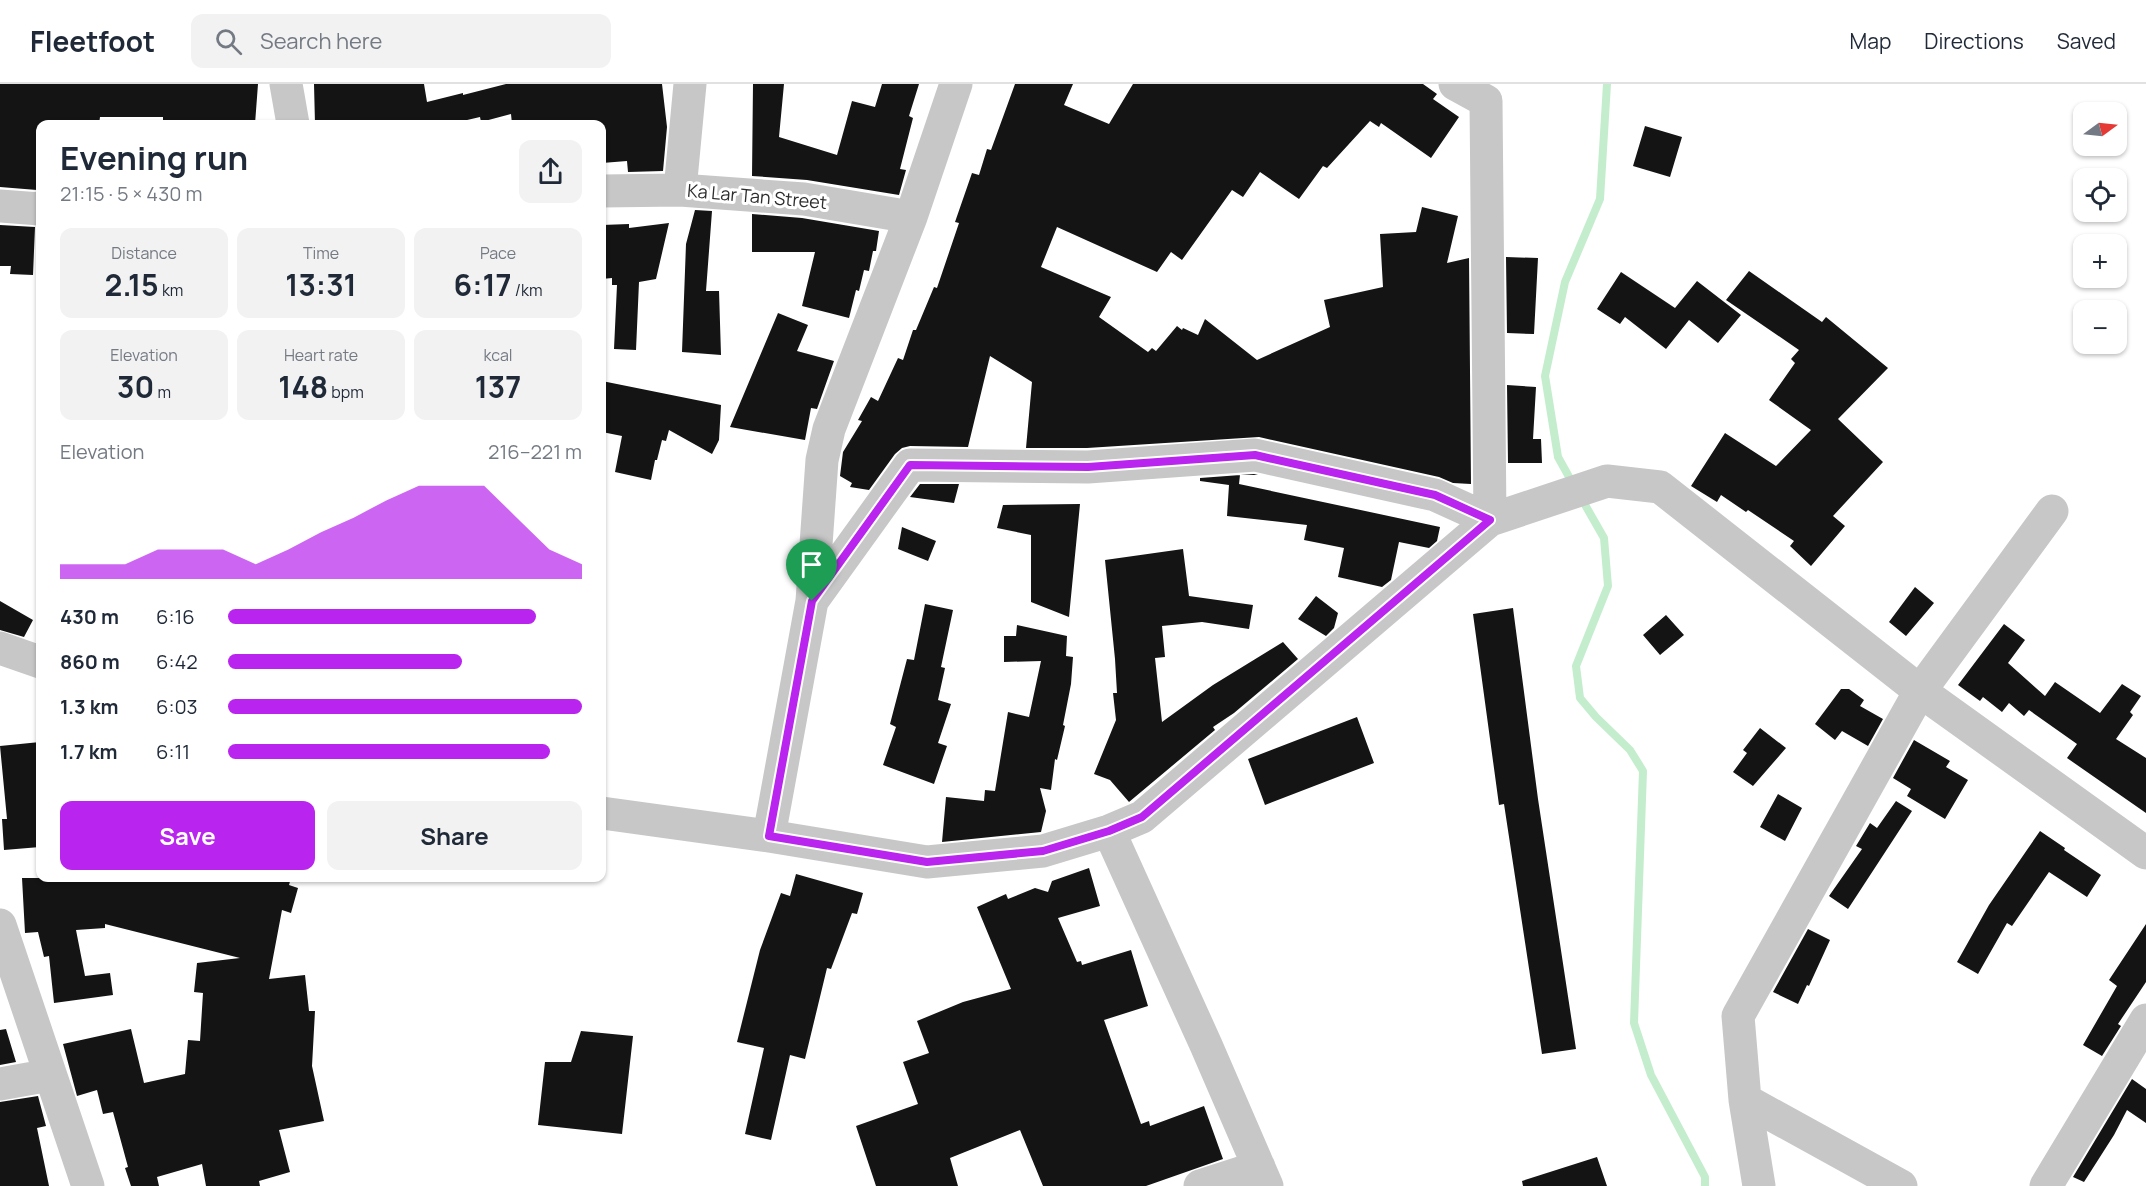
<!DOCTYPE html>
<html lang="en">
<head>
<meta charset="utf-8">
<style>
	:root { --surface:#fff; --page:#f2f2f3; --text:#1f2937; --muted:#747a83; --line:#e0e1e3; --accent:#b925ee }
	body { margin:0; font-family:Manrope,sans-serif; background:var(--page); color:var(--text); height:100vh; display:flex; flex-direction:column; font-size:22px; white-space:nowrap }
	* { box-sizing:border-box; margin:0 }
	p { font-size:20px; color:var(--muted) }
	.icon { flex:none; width:33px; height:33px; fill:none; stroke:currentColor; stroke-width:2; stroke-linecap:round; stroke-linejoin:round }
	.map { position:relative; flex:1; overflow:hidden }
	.drawer { position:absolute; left:36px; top:36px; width:570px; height:762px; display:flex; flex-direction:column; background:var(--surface); border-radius:12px; box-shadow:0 2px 4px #0004 }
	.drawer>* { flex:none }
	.needle { width:39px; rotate:75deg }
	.buttons { position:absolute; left:2073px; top:18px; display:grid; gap:12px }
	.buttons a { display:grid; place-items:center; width:54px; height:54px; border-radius:12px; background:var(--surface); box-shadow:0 2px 4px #0004; font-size:30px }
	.pin { position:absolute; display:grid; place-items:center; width:51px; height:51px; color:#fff; margin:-62px -26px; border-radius:50% 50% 50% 0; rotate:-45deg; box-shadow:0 0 6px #0007 }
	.pin .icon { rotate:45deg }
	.round { display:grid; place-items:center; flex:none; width:63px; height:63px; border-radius:12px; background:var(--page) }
	.overview { display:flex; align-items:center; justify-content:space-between; height:102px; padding:0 24px }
	h1 { font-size:33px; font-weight:700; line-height:45px }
	.metrics { display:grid; grid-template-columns:repeat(3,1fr); gap:9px; height:102px; padding:6px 24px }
	.metrics div { display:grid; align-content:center; border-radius:12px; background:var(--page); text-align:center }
	.metrics b { font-size:30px; font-weight:700 }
	.metrics small { font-size:16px; font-weight:400 }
	.metrics p { font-size:16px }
	.chart { height:168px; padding:12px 24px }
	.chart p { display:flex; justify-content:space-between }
	.chart svg { width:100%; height:108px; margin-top:6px; fill:var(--accent); opacity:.7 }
	.primary-button { display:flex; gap:12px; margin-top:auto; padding:12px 24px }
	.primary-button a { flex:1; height:69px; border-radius:12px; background:var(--accent); color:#fff; font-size:24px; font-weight:700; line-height:69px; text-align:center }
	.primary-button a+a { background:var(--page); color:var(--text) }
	ul { padding:0 24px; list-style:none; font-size:20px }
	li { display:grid; grid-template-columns:96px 72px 1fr; align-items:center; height:45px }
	li i { height:15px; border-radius:8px; background:var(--accent) }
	header { display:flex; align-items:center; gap:36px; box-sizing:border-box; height:84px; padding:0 30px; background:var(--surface); border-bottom:2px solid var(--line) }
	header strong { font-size:28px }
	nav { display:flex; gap:33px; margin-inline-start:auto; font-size:21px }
	.search { width:420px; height:54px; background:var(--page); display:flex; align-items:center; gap:15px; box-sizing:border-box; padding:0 21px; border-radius:12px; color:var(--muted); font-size:22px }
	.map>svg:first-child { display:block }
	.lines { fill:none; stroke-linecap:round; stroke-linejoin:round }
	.stream { stroke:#c4edcd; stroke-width:8 }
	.building { fill:#141414 }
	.minor { stroke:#c7c7c7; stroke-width:33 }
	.route-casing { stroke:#fff; stroke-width:12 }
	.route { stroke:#b925ee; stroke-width:8 }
	.labels { text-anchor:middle; stroke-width:6; stroke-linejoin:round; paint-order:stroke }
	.street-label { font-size:18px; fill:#2d2d2d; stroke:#fff }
</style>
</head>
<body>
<header>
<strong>Fleetfoot</strong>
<div class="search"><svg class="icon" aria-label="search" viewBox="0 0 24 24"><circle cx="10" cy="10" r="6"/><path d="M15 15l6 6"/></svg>Search here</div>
<nav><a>Map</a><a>Directions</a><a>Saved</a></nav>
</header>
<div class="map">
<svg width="2146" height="1102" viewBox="0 0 2146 1102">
	<rect width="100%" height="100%" fill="#fff"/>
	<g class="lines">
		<path class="stream" d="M1573,400L1558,373L1545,292L1565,198L1600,115L1607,0
			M1580,412L1604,454L1608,502L1576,582L1580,614L1596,633L1630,666L1643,687L1634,939L1651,991L1705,1093V1102"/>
	</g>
	<path class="building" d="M0,0H258L255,40H163V33H100L99,40H40V104L37,103V106L0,103Z
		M314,0H424L427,18L463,9V11L506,0H662L667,43L663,87L628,88L627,77L602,79V40H512L511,30L481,38L480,33L450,40H315Z
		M753,0H784L779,53L837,71L852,17L875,23L882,0H919L909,32L913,34L900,85L906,86L899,111L807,96L752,92Z
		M1015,0H1073L1064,21L1109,40L1133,0H1423L1437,10L1433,15L1459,33L1431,74L1381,39L1379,43L1370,37L1327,84L1323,82L1299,115L1260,88L1243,113L1232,106L1182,176L1171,168L1157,188L1057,143L1041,183L1111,213L1099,233L1148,268L1152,264L1156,267L1177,242L1182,246L1183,244L1198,251L1205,235L1257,276L1330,243L1324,216L1383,203L1380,150L1416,148L1422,123L1458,132L1447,179L1469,174L1471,400L1453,399L1439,393L1259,353L1087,364H1026L1032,298L990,272L968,363L910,362L902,364L895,370L869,406L850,403L852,399L840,392L843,368L862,337L858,336L871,313L878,317L898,274L903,276L913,246H916L934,203L937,204L959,139L955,138L972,89L979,91L987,65L991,66Z
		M1645,42L1682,53L1670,93L1633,82Z
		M695,126L712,127L706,207H719L721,271L682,268L686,160Z
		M752,130L802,134L879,147L876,167H873L869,187L864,186L859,207L856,206L849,234L802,222L815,168H752Z
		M669,139L656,195L639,198L636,266L614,265L617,201H612V194L602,195V141L629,140V144Z
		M0,141L35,143L33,191L10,190L11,182H0Z
		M1506,173L1538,174L1534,250L1507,249Z
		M1749,187L1822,238L1826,233L1888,284L1838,335L1883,378L1833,432L1845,442L1811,482L1790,462L1794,457L1748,426L1746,428L1721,411L1717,418L1691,402L1725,349L1776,382L1811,346L1769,316L1795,279L1791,275L1799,266L1726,216Z
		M1621,188L1678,226L1675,224L1697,197L1741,231L1718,259L1689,236L1666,265L1625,233L1620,240L1597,225Z
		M778,229L808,241L797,267L834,277L817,325L811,324L805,356L730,343Z
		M602,297L721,321L719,356L712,370L669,346L666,357L662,356L657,376H655L651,396L615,388L622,352L602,348Z
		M1507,301L1536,303L1533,355H1541L1542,379H1508Z
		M1254,390L1258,391H1240L1239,400L1440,443L1437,457L1429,464L1399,458L1391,496L1382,503L1338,493L1344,464L1304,456L1307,441L1227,432L1229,401L1200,397V394Z
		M920,400H959L954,419L910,413Z
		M1080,420L1069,533L1031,518V451L997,444L1003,421Z
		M902,443L936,457L928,477L898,465Z
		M1183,465L1189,512L1253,521L1249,545L1202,538L1162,542L1165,573L1155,574L1162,638L1213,601L1283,558L1298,575L1234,629L1213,643L1215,646L1129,718L1110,696L1094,690L1116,636L1113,609H1117L1115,575L1105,476Z
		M1915,503L1934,519L1906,552L1889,538Z
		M1316,512L1338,529L1334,544L1326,552L1298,535Z
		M0,517L33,536L24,553L0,546Z
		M925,520L953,526L941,583L945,584L938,616L951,620L938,659L947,662L934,700L883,681L896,643L890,640L907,575L914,576Z
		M1513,524L1538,715L1576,965L1542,970L1504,720L1499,721L1473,530Z
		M1666,531L1684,551L1660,571L1643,551Z
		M2004,540L2025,556L2008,579L2045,612L2055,598L2100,629L2122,600L2141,612L2130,628L2133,631L2116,655L2146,674V729L2067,674L2077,660L2029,626L2024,632L2009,619L2002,628L1983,613L1980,617L1958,601Z
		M1017,541L1067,552L1066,572L1073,573L1071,600L1063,641L1065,642L1057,676L1055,675L1051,706L1040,704L1046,727L1041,748L942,758L946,713L984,717L985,706L995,707L1008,628L1029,633L1041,577L1004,578V552H1016Z
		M1841,605H1849L1864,616L1860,622L1883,635L1868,662L1842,647L1835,656L1815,640Z
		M1357,633L1374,679L1265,721L1248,675Z
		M1760,644L1786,664L1753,702L1733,688L1747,669L1743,666Z
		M1914,656L1950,677L1946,683L1968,696L1945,735L1907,712L1911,705L1893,694Z
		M40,658V763L4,766L2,735H7L0,662Z
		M1778,710L1802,724L1785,757L1760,743Z
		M1896,717L1912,727L1848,825L1829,812L1862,765L1856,762L1870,739L1877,744Z
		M2040,747L2065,764L2064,766L2101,791L2087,813L2049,788L2012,842L2007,839L1978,890L1957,878L1989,821Z
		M1089,784L1100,822L1058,834L1077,878L1081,877L1082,881L1131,866L1148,922L1104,936L1141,1040L1149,1037L1150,1042L1204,1022L1223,1075L1146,1102H1043L1020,1046L950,1074L958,1102H876L856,1042L918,1020L903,978L929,969L917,937L963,918L1011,905L977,823L1006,810L1008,815L1035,804L1048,808L1052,797Z
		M796,790L863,809L857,830L852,829L831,885L827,884L805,975L790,971L771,1056L745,1050L764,964L737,958L760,866L781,809L790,812Z
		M22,794H291L289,801L298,804L291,829L282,826L269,895L305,891L309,927H315L312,982L324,1037L279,1046L290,1088L259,1097L260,1102H206L202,1080L157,1093L159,1102H131L125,1084L128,1083L113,1028L103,1030L97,1006L77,1012L63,960L131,945L144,999L185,990L188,956L200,957L203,909L194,908L197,879L240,874L105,840V844L76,846L85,892L110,889L113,911L54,919L49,872L44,873L38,848L25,849Z
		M2146,840V898L2118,940L2121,942L2102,972L2083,961L2117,902L2109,896Z
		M1808,845L1830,856L1809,902L1807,901L1798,920L1773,908Z
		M6,945L16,978L0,981V946Z
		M581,947L633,952L622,1050L538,1041L545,978H571Z
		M2132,995L2146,1005V1039L2127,1026L2114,1051L2084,1098L2073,1093Z
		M38,1012L46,1042L37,1044L49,1102H0V1018Z
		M1597,1073L1607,1102H1523L1522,1097Z"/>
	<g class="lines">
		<path class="minor" d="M286,0L293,40
			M680,106L690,0
			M602,107L680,106L804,115L911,133
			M0,122L40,125
			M812,517L910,381L1088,383L1255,371L1435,411L1490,436L1607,397L1660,403L1920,607L2146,769
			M0,564L40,578
			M602,729L769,752L927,778L1043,767L1109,747L1142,733L1490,436L1486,17L1455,0
			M1109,747L1206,961L1267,1102
			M769,752L812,517L822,376L829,345L911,133L956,0
			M0,841L88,1102
			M0,1000L50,991
			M1745,1016L1901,1102
			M1200,1102L1259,1083
			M1759,1102L1745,1016L1738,932L1920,607L2052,427
			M2046,1102L2146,936"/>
	</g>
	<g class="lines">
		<defs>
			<path id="route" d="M1255,371L1435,411L1490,436L1142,733L1109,747L1043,767L927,778L769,752L812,517L910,381L1088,383Z"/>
		</defs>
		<use href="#route" class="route-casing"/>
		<use href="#route" class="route"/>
	</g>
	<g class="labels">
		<g class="street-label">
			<text transform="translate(757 113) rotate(5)" y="6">Ka Lar Tan Street</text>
		</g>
	</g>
</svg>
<div class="buttons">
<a><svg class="needle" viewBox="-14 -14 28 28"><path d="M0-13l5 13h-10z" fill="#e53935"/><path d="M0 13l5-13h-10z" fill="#747a83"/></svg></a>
<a><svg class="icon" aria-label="locate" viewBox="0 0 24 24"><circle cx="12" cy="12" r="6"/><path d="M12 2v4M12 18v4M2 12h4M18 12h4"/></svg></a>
<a>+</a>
<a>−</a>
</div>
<div class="pin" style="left:812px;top:517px;background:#1e9e55"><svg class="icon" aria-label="arrive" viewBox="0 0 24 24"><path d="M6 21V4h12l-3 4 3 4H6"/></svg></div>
<section class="drawer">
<div class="overview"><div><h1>Evening run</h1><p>21:15 · 5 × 430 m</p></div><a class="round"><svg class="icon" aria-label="share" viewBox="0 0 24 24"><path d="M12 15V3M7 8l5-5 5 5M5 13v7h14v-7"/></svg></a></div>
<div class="metrics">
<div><p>Distance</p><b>2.15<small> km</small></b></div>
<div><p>Time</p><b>13:31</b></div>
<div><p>Pace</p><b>6:17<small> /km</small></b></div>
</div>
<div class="metrics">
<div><p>Elevation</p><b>30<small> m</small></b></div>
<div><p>Heart rate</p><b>148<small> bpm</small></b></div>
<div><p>kcal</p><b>137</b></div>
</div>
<div class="chart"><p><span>Elevation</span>216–221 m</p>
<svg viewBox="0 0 160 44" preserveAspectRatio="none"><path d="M0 44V38L10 38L20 38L30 32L40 32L50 32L60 38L70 32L80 25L90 19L100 12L110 6L120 6L130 6L140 19L150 32L160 38V44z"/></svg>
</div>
<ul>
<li><b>430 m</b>6:16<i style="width:87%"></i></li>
<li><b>860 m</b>6:42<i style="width:66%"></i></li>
<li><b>1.3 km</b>6:03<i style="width:100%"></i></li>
<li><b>1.7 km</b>6:11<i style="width:91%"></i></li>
</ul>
<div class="primary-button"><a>Save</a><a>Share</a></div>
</section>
</div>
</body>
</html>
